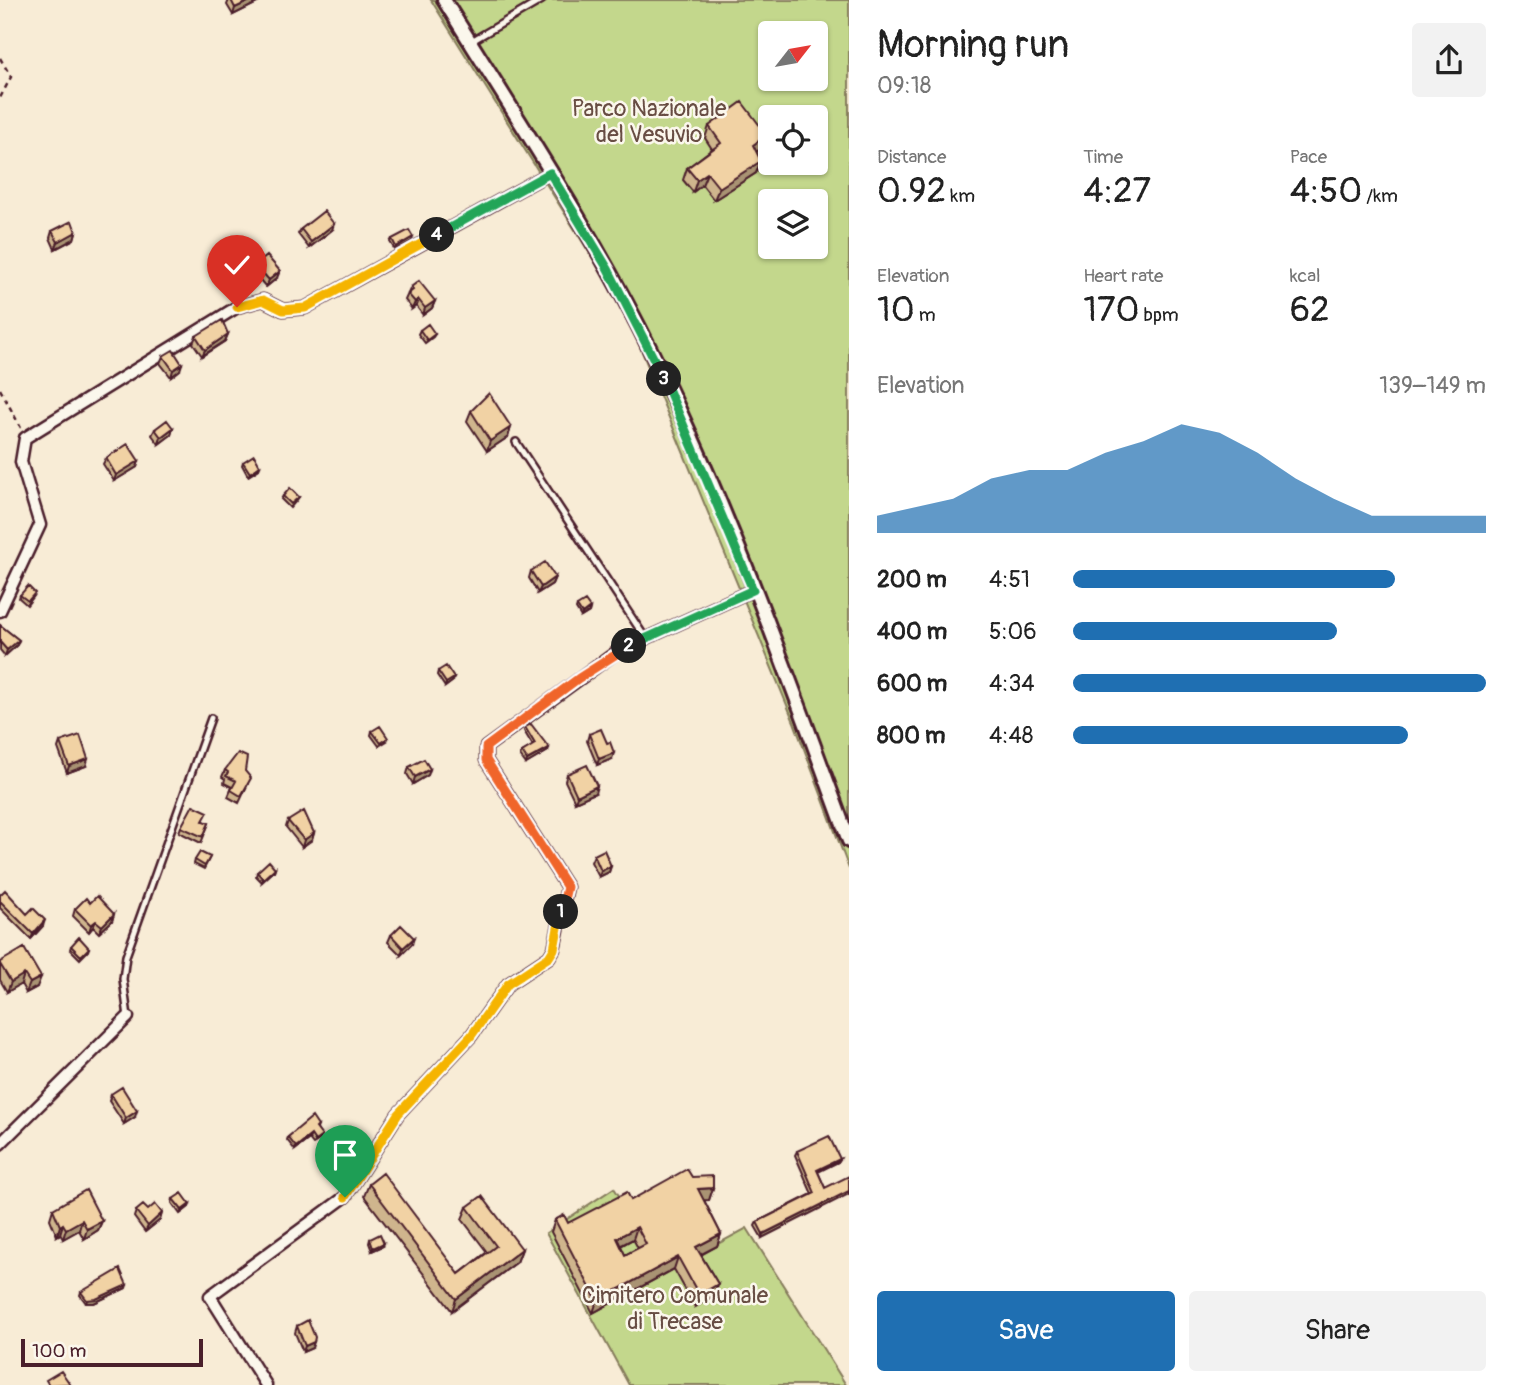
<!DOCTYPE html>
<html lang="en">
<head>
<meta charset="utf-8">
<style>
	:root { --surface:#fff; --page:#f2f2f2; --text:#222; --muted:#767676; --accent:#1f6fb2 }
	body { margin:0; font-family:Pangolin,sans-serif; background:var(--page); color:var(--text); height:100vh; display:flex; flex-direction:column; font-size:26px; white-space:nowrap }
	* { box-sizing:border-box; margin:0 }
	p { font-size:23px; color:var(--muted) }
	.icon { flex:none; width:38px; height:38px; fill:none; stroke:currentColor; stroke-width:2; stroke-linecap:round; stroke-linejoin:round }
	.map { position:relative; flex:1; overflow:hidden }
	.drawer { display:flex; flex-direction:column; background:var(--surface); width:665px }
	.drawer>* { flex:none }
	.needle { width:46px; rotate:59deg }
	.controls { position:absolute; left:758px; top:21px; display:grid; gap:14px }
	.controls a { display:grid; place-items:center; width:70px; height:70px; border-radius:7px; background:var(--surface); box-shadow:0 2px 5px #0004; font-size:35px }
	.scale { position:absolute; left:21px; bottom:18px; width:182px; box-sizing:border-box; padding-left:7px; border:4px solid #4a1f2b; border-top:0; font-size:19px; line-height:24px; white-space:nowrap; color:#4a1f2b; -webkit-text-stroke:5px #fbf7ec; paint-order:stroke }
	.pin { position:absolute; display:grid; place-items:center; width:60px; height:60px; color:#fff; margin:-72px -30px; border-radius:50% 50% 50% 0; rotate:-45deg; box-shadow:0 0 7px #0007 }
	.pin .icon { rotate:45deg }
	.km { position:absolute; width:35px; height:35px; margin:-18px; border-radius:50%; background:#222; color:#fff; font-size:19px; line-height:35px; text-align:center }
	.round { display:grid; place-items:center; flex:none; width:74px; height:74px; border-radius:7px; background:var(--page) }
	.overview { display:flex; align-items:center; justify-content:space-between; height:119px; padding:0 28px }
	h1 { font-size:38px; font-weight:600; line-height:52px }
	.figures { display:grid; grid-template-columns:repeat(3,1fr); gap:10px; height:119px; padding:7px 28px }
	.figures div { display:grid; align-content:center }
	.figures b { font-size:35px; font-weight:600 }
	.figures small { font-size:19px; font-weight:400 }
	.figures p { font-size:19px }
	.chart { height:196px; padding:14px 28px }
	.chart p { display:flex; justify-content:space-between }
	.chart svg { width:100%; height:126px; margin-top:7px; fill:var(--accent); opacity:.7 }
	.cta { display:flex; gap:14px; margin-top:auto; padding:14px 28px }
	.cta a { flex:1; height:80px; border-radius:7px; background:var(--accent); color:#fff; font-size:28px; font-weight:600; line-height:80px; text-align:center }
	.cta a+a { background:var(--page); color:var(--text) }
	ul { padding:0 28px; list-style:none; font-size:23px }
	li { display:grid; grid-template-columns:112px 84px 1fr; align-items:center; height:52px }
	li i { height:18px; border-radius:9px; background:var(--accent) }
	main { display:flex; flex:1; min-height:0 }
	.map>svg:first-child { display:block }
	.green { fill:#c3d78c; stroke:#867b5c; stroke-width:2; fill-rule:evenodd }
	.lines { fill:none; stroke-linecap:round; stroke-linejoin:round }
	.service-casing { stroke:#4a1f2b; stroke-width:10 }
	.minor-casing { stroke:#4a1f2b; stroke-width:15 }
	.tertiary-casing { stroke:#4a1f2b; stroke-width:18 }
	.path { stroke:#4a1f2b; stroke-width:2.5; stroke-dasharray:5 5; stroke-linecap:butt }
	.service { stroke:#fbf7ec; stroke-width:5 }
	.minor { stroke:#fbf7ec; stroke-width:10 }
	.tertiary { stroke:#fbf7ec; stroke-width:12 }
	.wall { fill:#cfb58d; stroke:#4a1f2b; stroke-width:2; fill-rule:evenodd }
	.shaded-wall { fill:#a99373; stroke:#4a1f2b; stroke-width:2 }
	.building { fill:#f1d2a4; stroke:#4a1f2b; stroke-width:2; fill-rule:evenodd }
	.split-1-casing { stroke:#fff; stroke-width:14 }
	.split-2-casing { stroke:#fff; stroke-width:14 }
	.split-3-casing { stroke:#fff; stroke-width:14 }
	.split-4-casing { stroke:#fff; stroke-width:14 }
	.split-5-casing { stroke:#fff; stroke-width:14 }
	.split-1 { stroke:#f5b400; stroke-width:9 }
	.split-2 { stroke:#f0652b; stroke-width:9 }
	.split-3 { stroke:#22a559; stroke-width:9 }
	.split-4 { stroke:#22a559; stroke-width:9 }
	.split-5 { stroke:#f5b400; stroke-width:9 }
	.labels { text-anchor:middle; stroke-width:5; stroke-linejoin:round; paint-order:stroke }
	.park-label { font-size:23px; fill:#684d43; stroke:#fbf7ec }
</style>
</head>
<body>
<main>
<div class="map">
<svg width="849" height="1385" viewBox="0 0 849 1385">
	<rect width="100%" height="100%" fill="#f8ecd6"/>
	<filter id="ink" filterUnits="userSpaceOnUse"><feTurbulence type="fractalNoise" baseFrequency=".0143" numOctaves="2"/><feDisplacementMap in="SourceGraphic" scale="14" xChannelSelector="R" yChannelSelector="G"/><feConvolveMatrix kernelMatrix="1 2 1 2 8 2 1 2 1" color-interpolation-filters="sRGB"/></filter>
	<g filter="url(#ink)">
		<path class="green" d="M431,0H849V869L794,722L624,308ZM770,33H816V79H770ZM770,117H816V163H770ZM770,201H816V247H770Z
			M614,1188L627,1208L716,1245L747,1228L846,1385H629L546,1233Z"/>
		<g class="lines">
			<defs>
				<path id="service" d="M470,42L542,0
					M516,442L646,639
					M128,1017L123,979L126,956L211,718"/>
				<path id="minor" d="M0,611L40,525L21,462L25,438L237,307L263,300L283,310L305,308L550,173
					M0,1144L128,1017
					M266,1385L210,1296L345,1197L398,1114L471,1036L508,984L549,957L554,949L567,887L486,760V747L618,651L753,590"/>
				<path id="tertiary" d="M444,0C515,115 591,229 651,351C729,508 788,676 849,841"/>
			</defs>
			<use href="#service" class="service-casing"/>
			<use href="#minor" class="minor-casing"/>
			<use href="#tertiary" class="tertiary-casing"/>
			<path class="path" d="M0,58L11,77L0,98
				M0,389L21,428"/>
			<use href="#service" class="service"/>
			<use href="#minor" class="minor"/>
			<use href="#tertiary" class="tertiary"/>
		</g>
		<path class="wall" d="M229,0H263L233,15L227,5Z
			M709,126L767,135L763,147L756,152L761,161L756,173L714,200L702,185L693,192L683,180L687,168L712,149L705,138Z
			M301,229L332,230L309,248L298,234Z
			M52,231L76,232L74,239L55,249L50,238Z
			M392,239L412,241L395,250L390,242Z
			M256,265L277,278L266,287L253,272Z
			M411,287L435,301L432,308L423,315L416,306L412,309L405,300Z
			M420,330L435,334L433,337L425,343L418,334Z
			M228,334L225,341L202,356L193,343L196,336Z
			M163,356L180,370L171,377L160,363Z
			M471,411L511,427L508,437L487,451L467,421Z
			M173,428L171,435L159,444L152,435L155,429Z
			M106,458L139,461L137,467L114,481L103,464Z
			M243,462L260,466L259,469L248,476L242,465Z
			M283,496L299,497L297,500L290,508L281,499Z
			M531,571L555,577L552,584L538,593L529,578Z
			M20,595L34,596L27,605L19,598Z
			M577,606L590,608L589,612L581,617L576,609Z
			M0,625L19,640L17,645L5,656L0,650Z
			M438,671L453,681L445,687L437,675Z
			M525,727L548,751L526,764L520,756L522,752L533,746L524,731Z
			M372,731L387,741L379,746L371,735Z
			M589,734L612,759L597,765L587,741Z
			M60,742L86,766L67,773L58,748Z
			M409,767L430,769L428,775L413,784L407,774Z
			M225,770L245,771L248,784L239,803L228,797L232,787L224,783L225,779L222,777Z
			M567,774L595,793L575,802L565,781Z
			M204,821L209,823L201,843L179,832L181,827Z
			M288,821L314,833L312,840L302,847L286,827Z
			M594,855L611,866L609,872L599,877L591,862Z
			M210,857L204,869L194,864L195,860Z
			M275,868L274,871L262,882L256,876L257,872Z
			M0,895L43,926L31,939L0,908Z
			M90,903L114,914L112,921L99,933L93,927L89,932L73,916L75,909Z
			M391,935L412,944L401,955L388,942Z
			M71,946L89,948L88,951L80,959L70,949Z
			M24,948L37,987L26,993L21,984L7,992L0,980V964Z
			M111,1094L135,1117L124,1124L109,1101Z
			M318,1126L317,1129L321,1139L313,1144L309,1139L295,1150L287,1140L288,1137Z
			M797,1151L840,1159L838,1162L818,1172L825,1188L762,1238L755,1226L757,1222L812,1194L795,1155Z
			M692,1177L713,1188L709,1200H704L721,1234L717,1246L701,1255L718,1284L714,1296L695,1307L674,1269L593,1313L551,1232L555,1220L568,1223ZM633,1239L638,1248L625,1255L621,1246Z
			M369,1184L459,1274L487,1252L462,1219L467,1207L522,1249L517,1262L452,1311L364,1196Z
			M173,1199L190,1204L189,1207L180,1214L172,1203Z
			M53,1209L102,1221L98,1230L84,1239L79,1230L63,1239L60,1234L57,1236L50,1219Z
			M148,1210L162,1213L160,1220L145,1232L134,1217L136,1211Z
			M370,1239L383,1246L372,1251L369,1243Z
			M126,1288L94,1303H86L80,1295L81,1292Z
			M297,1326L312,1348L303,1352L295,1333Z"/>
		<path class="shaded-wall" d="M252,0H263L233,15L235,8Z
			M767,135L763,147L748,158L753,145Z
			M761,161L756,173L714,200L719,188Z
			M707,173L702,185L693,192L697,180Z
			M334,224L332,230L309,248L311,242Z
			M76,232L74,239L55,249L58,242Z
			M413,237L412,241L395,250L396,247Z
			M280,271L277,278L266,287L269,280Z
			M418,299L416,306L412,309L415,302Z
			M435,301L432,308L423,315L425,308Z
			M228,334L225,341L202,356L205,350Z
			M182,364L180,370L171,377L173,370Z
			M511,427L508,437L487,451L490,441Z
			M173,428L171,435L159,444L161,437Z
			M139,461L137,467L114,481L116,475Z
			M260,466L259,469L248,476L250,473Z
			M555,577L552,584L538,593L541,587Z
			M590,608L589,612L581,617L582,614Z
			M19,640L17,645L5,656L7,650Z
			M454,678L453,681L445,687L446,683Z
			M549,748L548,751L526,764L527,760Z
			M614,753L612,759L597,765L599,759Z
			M88,759L86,766L67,773L69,766Z
			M430,769L428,775L413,784L415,777Z
			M597,786L595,793L575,802L577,796Z
			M314,833L312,840L302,847L304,840Z
			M611,866L609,872L599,877L601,871Z
			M275,868L274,871L262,882L263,879Z
			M114,914L112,921L99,933L102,926Z
			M45,920L43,926L31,939L33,934Z
			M96,921L93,927L89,932L91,925Z
			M414,938L412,944L401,955L403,948Z
			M24,974L21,984L7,992L11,982Z
			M41,977L37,987L26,993L30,983Z
			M137,1111L135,1117L124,1124L126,1118Z
			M311,1135L309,1139L295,1150L296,1147Z
			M840,1159L838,1162L815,1173L817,1170Z
			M713,1188L709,1200L693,1201L698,1189Z
			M849,1191V1194L762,1238L763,1234Z
			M190,1204L189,1207L180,1214L182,1210Z
			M162,1213L160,1220L145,1232L148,1226Z
			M82,1220L79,1230L63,1239L66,1229Z
			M102,1221L98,1230L84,1239L87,1229Z
			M63,1224L60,1234L57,1236L60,1226Z
			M637,1227L633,1239L612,1250L617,1238Z
			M721,1234L717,1246L692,1259L696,1247Z
			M384,1243L383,1246L372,1251L373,1248Z
			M522,1249L517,1262L452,1311L456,1299Z
			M678,1257L674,1269L593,1313L597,1301Z
			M718,1284L714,1296L695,1307L699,1295Z
			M127,1285L126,1288L94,1303H86L87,1300Z
			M314,1342L312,1348L303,1352L305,1346Z"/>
		<path class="building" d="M231,0H252L235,8Z
			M742,102L767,135L753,145L761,161L719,188L707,173L697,180L687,168L721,143L709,126Z
			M324,211L334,224L311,242L301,229Z
			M72,221L76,232L58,242L52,231Z
			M409,230L413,237L396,247L392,239Z
			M267,256L280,271L269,280L256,265Z
			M419,281L435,301L425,308L418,299L415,302L408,294L413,290L411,287Z
			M222,320L228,334L205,350L196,336Z
			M428,324L435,334L427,340L420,330Z
			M173,350L182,364L173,370L163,356Z
			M489,393L511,427L490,441L471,411Z
			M167,420L173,428L161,437L155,429Z
			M128,444L139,461L116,475L106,458Z
			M254,455L260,466L250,473L243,462Z
			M290,488L299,497L291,504L283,496Z
			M545,562L555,577L541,587L531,571Z
			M28,586L35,593L28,601L20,595Z
			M585,601L590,608L582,614L577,606Z
			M0,625L19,640L7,650L0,642Z
			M446,666L454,678L446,683L438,671Z
			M531,724L549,748L527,760L522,752L535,744L525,727Z
			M380,726L388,738L381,743L372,731Z
			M601,729L607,743L610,742L614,753L599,759L589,734Z
			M80,735L88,759L69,766L60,742Z
			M238,753L247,757L245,771L251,778L241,796L231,790L236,781L226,776L228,772L225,770Z
			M424,759L430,769L415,777L409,767Z
			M587,765L597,786L577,796L567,774Z
			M193,805L208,812L203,821L209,823L203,837L181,827Z
			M304,811L314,833L304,840L288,821Z
			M604,850L611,866L601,871L594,855Z
			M200,852L210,857L205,866L195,860Z
			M269,861L275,868L263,879L257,872Z
			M5,890L27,914L33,908L45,920L33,934L0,901V895Z
			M97,896L114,914L102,926L96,921L91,925L75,909L86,898L90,903Z
			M401,925L414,938L403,948L391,935Z
			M79,937L89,948L81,956L71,946Z
			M24,948L41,977L30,983L24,974L11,982L0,964V962Z
			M122,1087L137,1111L126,1118L111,1094Z
			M312,1117L318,1126L316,1128L322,1136L315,1141L311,1135L296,1147L288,1137Z
			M829,1136L840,1159L817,1170L825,1188L849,1176V1191L763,1234L757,1222L815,1193L797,1151Z
			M687,1169L692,1177L713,1176V1188L698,1189L721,1234L696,1247L718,1284L699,1295L678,1257L597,1301L555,1220L564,1215L568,1223L627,1192L631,1200ZM637,1227L646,1244L625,1255L617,1238Z
			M383,1173L459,1274L496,1246L467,1207L482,1196L522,1249L456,1299L369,1184Z
			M86,1190L102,1221L87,1229L82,1220L66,1229L63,1224L60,1226L53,1209Z
			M182,1193L190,1204L182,1210L173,1199Z
			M155,1204L162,1213L148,1226L136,1211L143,1205L148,1210Z
			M380,1234L384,1243L373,1248L370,1239Z
			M120,1269L127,1285L96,1299L87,1300L81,1292Z
			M308,1320L315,1337L314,1342L305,1346L297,1326Z
			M61,1371L70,1384L49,1385L46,1380Z"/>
	</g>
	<g class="lines" filter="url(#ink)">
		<defs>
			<path id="split-1" d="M345,1197L398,1114L471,1036L508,984L549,957L554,949L561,912"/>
			<path id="split-2" d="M561,912L567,887L486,760V747L579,678L629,646"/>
			<path id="split-3" d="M629,646L753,590L664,379"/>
			<path id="split-4" d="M437,235L550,173L608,269L664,379"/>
			<path id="split-5" d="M237,307L263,300L283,310L305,308L437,235"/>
		</defs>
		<use href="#split-1" class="split-1-casing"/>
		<use href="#split-2" class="split-2-casing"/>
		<use href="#split-3" class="split-3-casing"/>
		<use href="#split-4" class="split-4-casing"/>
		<use href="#split-5" class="split-5-casing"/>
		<use href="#split-1" class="split-1"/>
		<use href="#split-2" class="split-2"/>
		<use href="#split-3" class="split-3"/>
		<use href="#split-4" class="split-4"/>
		<use href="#split-5" class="split-5"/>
	</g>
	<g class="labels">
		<g class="park-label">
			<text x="649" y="116">Parco Nazionale<tspan x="649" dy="26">del Vesuvio</tspan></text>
			<text x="675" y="1303">Cimitero Comunale<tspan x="675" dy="26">di Trecase</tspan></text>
		</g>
	</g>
</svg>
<div class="controls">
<a><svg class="needle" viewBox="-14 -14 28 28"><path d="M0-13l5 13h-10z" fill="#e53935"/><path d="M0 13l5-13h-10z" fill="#767676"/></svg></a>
<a><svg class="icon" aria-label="locate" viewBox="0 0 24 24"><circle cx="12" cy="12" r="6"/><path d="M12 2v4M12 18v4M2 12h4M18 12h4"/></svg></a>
<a><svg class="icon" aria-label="layers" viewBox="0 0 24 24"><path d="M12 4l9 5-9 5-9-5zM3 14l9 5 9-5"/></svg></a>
</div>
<div class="scale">100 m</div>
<div class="pin" style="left:345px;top:1197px;background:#1e9e55"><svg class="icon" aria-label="arrive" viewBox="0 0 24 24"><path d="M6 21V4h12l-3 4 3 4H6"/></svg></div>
<div class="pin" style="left:237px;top:307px;background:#d93025"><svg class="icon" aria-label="check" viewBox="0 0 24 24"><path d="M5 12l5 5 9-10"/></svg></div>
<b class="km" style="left:561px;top:912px">1</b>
<b class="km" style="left:629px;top:646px">2</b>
<b class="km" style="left:664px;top:379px">3</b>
<b class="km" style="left:437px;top:235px">4</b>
</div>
<section class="drawer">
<div class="overview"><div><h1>Morning run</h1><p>09:18</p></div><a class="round"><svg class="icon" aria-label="share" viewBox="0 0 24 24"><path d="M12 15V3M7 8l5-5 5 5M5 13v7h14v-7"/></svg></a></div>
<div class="figures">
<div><p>Distance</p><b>0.92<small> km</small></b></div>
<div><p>Time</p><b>4:27</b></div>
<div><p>Pace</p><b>4:50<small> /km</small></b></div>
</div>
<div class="figures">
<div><p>Elevation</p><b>10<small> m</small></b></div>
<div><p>Heart rate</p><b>170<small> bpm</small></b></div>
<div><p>kcal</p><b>62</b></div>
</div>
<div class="chart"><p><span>Elevation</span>139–149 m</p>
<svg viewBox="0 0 160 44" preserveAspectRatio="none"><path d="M0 44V38L10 35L20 32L30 25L40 22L50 22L60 16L70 12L80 6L90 9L100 16L110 25L120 32L130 38L140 38L150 38L160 38V44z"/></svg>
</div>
<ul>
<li><b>200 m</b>4:51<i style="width:78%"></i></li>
<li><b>400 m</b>5:06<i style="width:64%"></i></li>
<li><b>600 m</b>4:34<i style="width:100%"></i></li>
<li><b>800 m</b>4:48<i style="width:81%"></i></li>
</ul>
<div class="cta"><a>Save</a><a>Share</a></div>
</section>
</main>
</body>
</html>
